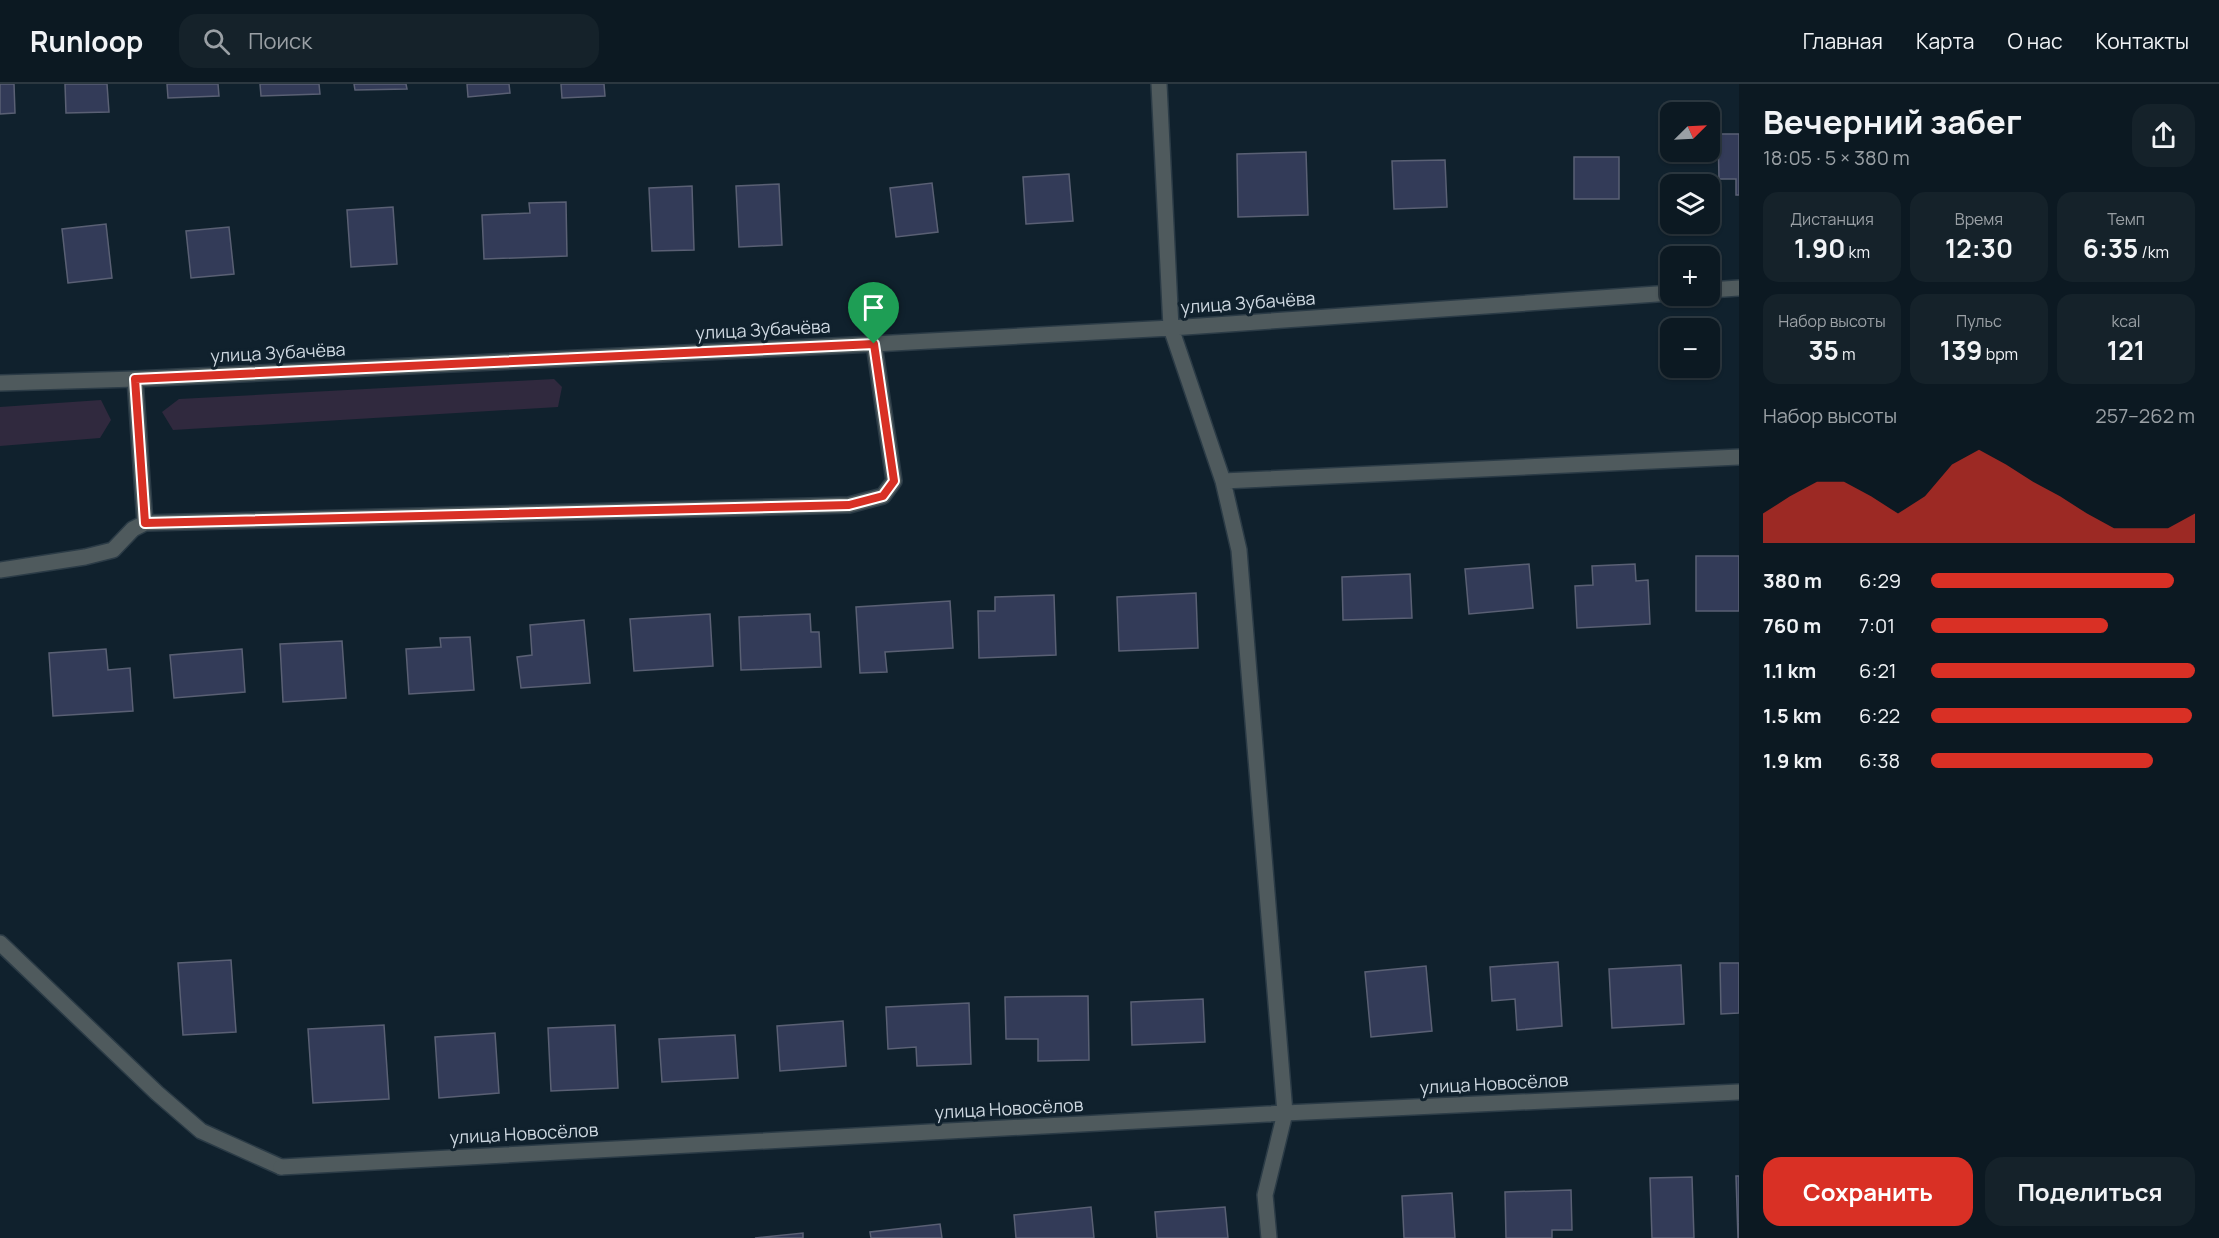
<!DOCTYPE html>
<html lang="ru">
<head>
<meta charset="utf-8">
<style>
	:root { --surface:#0c1922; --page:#15222a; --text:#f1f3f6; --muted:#9aa0a5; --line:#2c3840; --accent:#d93025 }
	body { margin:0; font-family:Manrope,sans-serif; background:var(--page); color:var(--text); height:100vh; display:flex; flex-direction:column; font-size:22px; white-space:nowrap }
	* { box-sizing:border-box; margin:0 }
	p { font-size:20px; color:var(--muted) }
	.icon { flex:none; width:33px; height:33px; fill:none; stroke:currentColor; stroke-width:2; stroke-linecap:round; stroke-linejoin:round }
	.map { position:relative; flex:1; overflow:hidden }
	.details { display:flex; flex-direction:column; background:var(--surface); width:480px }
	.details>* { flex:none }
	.needle { width:39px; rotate:66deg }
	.fabs { position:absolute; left:1660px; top:18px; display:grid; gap:12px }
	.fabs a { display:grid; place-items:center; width:60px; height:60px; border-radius:12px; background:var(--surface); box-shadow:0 2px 4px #0004,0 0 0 2px var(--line); font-size:30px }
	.pin { position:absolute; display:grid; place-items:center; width:51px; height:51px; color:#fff; margin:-62px -26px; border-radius:50% 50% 50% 0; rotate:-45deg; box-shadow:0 0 6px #0007 }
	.pin .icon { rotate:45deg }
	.round { display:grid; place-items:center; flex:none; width:63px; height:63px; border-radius:18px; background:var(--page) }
	.head { display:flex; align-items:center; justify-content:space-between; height:102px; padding:0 24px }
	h1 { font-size:33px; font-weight:700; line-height:45px }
	.figures { display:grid; grid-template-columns:repeat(3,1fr); gap:9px; height:102px; padding:6px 24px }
	.figures div { display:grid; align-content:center; border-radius:15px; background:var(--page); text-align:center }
	.figures b { font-size:26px; font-weight:700 }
	.figures small { font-size:16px; font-weight:400 }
	.figures p { font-size:16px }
	.chart { height:168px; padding:12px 24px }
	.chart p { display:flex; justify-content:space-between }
	.chart svg { width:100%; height:108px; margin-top:6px; fill:var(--accent); opacity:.7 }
	.primary-button { display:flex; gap:12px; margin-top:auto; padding:12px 24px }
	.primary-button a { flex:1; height:69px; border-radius:18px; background:var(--accent); color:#fff; font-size:24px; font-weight:700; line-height:69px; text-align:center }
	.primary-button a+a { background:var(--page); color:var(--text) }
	ul { padding:0 24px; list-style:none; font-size:20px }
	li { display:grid; grid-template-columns:96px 72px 1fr; align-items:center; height:45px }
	li i { height:15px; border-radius:8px; background:var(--accent) }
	header { display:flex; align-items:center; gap:36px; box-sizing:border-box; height:84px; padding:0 30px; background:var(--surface); border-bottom:2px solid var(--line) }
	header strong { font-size:28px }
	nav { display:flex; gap:33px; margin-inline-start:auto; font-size:21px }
	.search { width:420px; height:54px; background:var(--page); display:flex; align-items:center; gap:15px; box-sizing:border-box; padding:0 21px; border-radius:18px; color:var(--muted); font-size:22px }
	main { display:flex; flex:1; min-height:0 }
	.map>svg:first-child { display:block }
	.green { fill:#30293e }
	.building { fill:#333b58; stroke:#5a6074; stroke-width:1.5 }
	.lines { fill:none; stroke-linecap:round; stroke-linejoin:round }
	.service-casing { stroke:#2b3b46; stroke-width:18 }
	.minor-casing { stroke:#2b3b46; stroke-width:18 }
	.service { stroke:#4f5a5d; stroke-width:15 }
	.minor { stroke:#4f5a5d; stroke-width:15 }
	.route-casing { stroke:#fff; stroke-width:12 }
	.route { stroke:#d93025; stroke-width:8 }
	.labels { text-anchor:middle; stroke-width:6; stroke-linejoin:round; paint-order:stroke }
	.street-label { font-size:18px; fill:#ced8e1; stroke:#10212d }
</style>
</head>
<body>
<header>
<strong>Runloop</strong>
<div class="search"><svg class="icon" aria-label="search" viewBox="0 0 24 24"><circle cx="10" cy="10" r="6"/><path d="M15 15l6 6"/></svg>Поиск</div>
<nav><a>Главная</a><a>Карта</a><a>О нас</a><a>Контакты</a></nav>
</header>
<main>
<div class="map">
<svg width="1739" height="1154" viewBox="0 0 1739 1154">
	<rect width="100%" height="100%" fill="#10212d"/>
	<path class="green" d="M554,295L562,303L558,323L173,346L162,328L179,315Z
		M101,316L111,336L100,354L0,362V323Z"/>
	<path class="building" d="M0,0H14L15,29L0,30Z
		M65,0H107L109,28L66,29Z
		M167,0H218L219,12L168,14Z
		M260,0H319L320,10L261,12Z
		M354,0H406L407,5L355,6Z
		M467,0H509L510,9L468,13Z
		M561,0H604L605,12L562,14Z
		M1718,50H1739V111H1736V95H1719Z
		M1306,68L1308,131L1238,133L1237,70Z
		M1574,73H1619V115H1574Z
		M1445,76L1447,123L1394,125L1392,77Z
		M1069,90L1073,137L1026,140L1023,93Z
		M932,99L938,148L896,153L890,104Z
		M779,100L782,161L739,163L736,102Z
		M692,102L694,166L652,167L649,104Z
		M566,118L567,172L484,175L482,131L530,129L529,119Z
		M393,123L397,180L351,183L347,126Z
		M106,140L112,194L68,199L62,145Z
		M229,143L234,190L191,194L186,147Z
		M1696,472H1739V527H1696Z
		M1529,480L1533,524L1469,530L1465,485Z
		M1635,480L1636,497L1648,496L1650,540L1577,544L1575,502L1593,501L1592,482Z
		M1410,490L1412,534L1343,536L1342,493Z
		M1196,509L1198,564L1119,567L1117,513Z
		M1054,511L1056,571L979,574L978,527H995V513Z
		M950,517L953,564L885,568L887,588L860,589L856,523Z
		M710,530L713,582L634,587L630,535Z
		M810,530L811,548H819L821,583L741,586L739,533Z
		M584,536L590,599L521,604L517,573L532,571L530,541Z
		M470,553L474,606L409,610L406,565L441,563L440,554Z
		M342,557L346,614L283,618L280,560Z
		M106,565L108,586L130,584L133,627L53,632L49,569Z
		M242,565L245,608L174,614L170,571Z
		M231,876L236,948L183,951L178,879Z
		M1558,878L1562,942L1517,946L1515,915L1492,917L1490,883Z
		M1720,879H1739V929L1721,930Z
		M1681,881L1684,940L1612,944L1609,885Z
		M1426,882L1432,947L1371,953L1365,888Z
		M1088,912L1089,976L1038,977V955H1006L1005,913Z
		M1203,915L1205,958L1132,961L1131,918Z
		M969,919L971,980L917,982L916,963L888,965L886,923Z
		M843,937L846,982L780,987L777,942Z
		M384,941L389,1015L313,1019L308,945Z
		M615,941L618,1004L551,1007L548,944Z
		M495,949L499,1009L439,1014L435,953Z
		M735,951L738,994L662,998L659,955Z
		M1736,1092H1739V1154H1738Z
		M1692,1093L1694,1154H1652L1650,1094Z
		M1571,1106L1572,1146H1552V1154H1506L1505,1108Z
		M1452,1109L1455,1154H1404L1402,1112Z
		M1091,1123L1094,1154H1016L1014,1131Z
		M1225,1123L1228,1154H1157L1155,1128Z
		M940,1140L942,1154H871L870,1148Z
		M803,1149V1154H755Z"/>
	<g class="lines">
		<defs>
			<path id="service" d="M135,295L145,439
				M0,486L85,473L113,466L133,445L145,439L849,421L883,412L894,397L874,260
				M0,859L157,1009L201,1047L281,1083"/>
			<path id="minor" d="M1159,0L1171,244L1223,397L1239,466L1285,1029L1265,1111L1269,1154
				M1710,206L1739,204
				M0,299L135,295L874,260L1171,244L1671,209
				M1223,397L1739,373
				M281,1083L1285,1029L1739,1008"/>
		</defs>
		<use href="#service" class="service-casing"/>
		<use href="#minor" class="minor-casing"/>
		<use href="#service" class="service"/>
		<use href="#minor" class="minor"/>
	</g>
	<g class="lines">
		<defs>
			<path id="route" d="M874,260L894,397L883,412L849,421L145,439L135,295Z"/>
		</defs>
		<use href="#route" class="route-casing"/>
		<use href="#route" class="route"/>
	</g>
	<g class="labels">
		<g class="street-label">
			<text transform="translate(1248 219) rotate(-4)" y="6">улица Зубачёва</text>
			<text transform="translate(763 246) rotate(-3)" y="6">улица Зубачёва</text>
			<text transform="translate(278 269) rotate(-3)" y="6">улица Зубачёва</text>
			<text transform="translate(1494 1000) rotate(-3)" y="6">улица Новосёлов</text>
			<text transform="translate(1009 1025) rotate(-3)" y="6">улица Новосёлов</text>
			<text transform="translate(524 1050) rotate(-3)" y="6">улица Новосёлов</text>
		</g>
	</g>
</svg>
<div class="fabs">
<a><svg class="needle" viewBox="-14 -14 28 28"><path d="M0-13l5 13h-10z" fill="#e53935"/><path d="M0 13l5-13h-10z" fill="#9aa0a5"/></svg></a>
<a><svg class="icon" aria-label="layers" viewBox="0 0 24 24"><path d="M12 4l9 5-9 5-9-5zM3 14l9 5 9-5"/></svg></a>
<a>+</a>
<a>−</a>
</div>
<div class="pin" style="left:874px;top:260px;background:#1e9e55"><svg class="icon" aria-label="arrive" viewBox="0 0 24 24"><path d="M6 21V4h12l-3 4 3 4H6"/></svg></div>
</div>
<section class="details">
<div class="head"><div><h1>Вечерний забег</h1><p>18:05 · 5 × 380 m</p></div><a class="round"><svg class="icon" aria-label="share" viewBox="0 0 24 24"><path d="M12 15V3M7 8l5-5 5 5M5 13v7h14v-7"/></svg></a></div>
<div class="figures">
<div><p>Дистанция</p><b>1.90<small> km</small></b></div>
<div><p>Время</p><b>12:30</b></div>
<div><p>Темп</p><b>6:35<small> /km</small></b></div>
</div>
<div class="figures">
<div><p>Набор высоты</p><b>35<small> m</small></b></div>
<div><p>Пульс</p><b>139<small> bpm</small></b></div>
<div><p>kcal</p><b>121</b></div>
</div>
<div class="chart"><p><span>Набор высоты</span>257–262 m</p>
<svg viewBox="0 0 160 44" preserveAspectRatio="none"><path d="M0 44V32L10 25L20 19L30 19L40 25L50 32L60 25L70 12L80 6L90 12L100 19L110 25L120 32L130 38L140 38L150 38L160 32V44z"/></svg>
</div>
<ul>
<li><b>380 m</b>6:29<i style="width:92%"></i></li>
<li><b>760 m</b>7:01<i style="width:67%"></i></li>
<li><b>1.1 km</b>6:21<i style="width:100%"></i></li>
<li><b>1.5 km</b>6:22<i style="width:99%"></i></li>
<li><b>1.9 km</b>6:38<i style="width:84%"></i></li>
</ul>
<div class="primary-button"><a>Сохранить</a><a>Поделиться</a></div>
</section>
</main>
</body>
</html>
